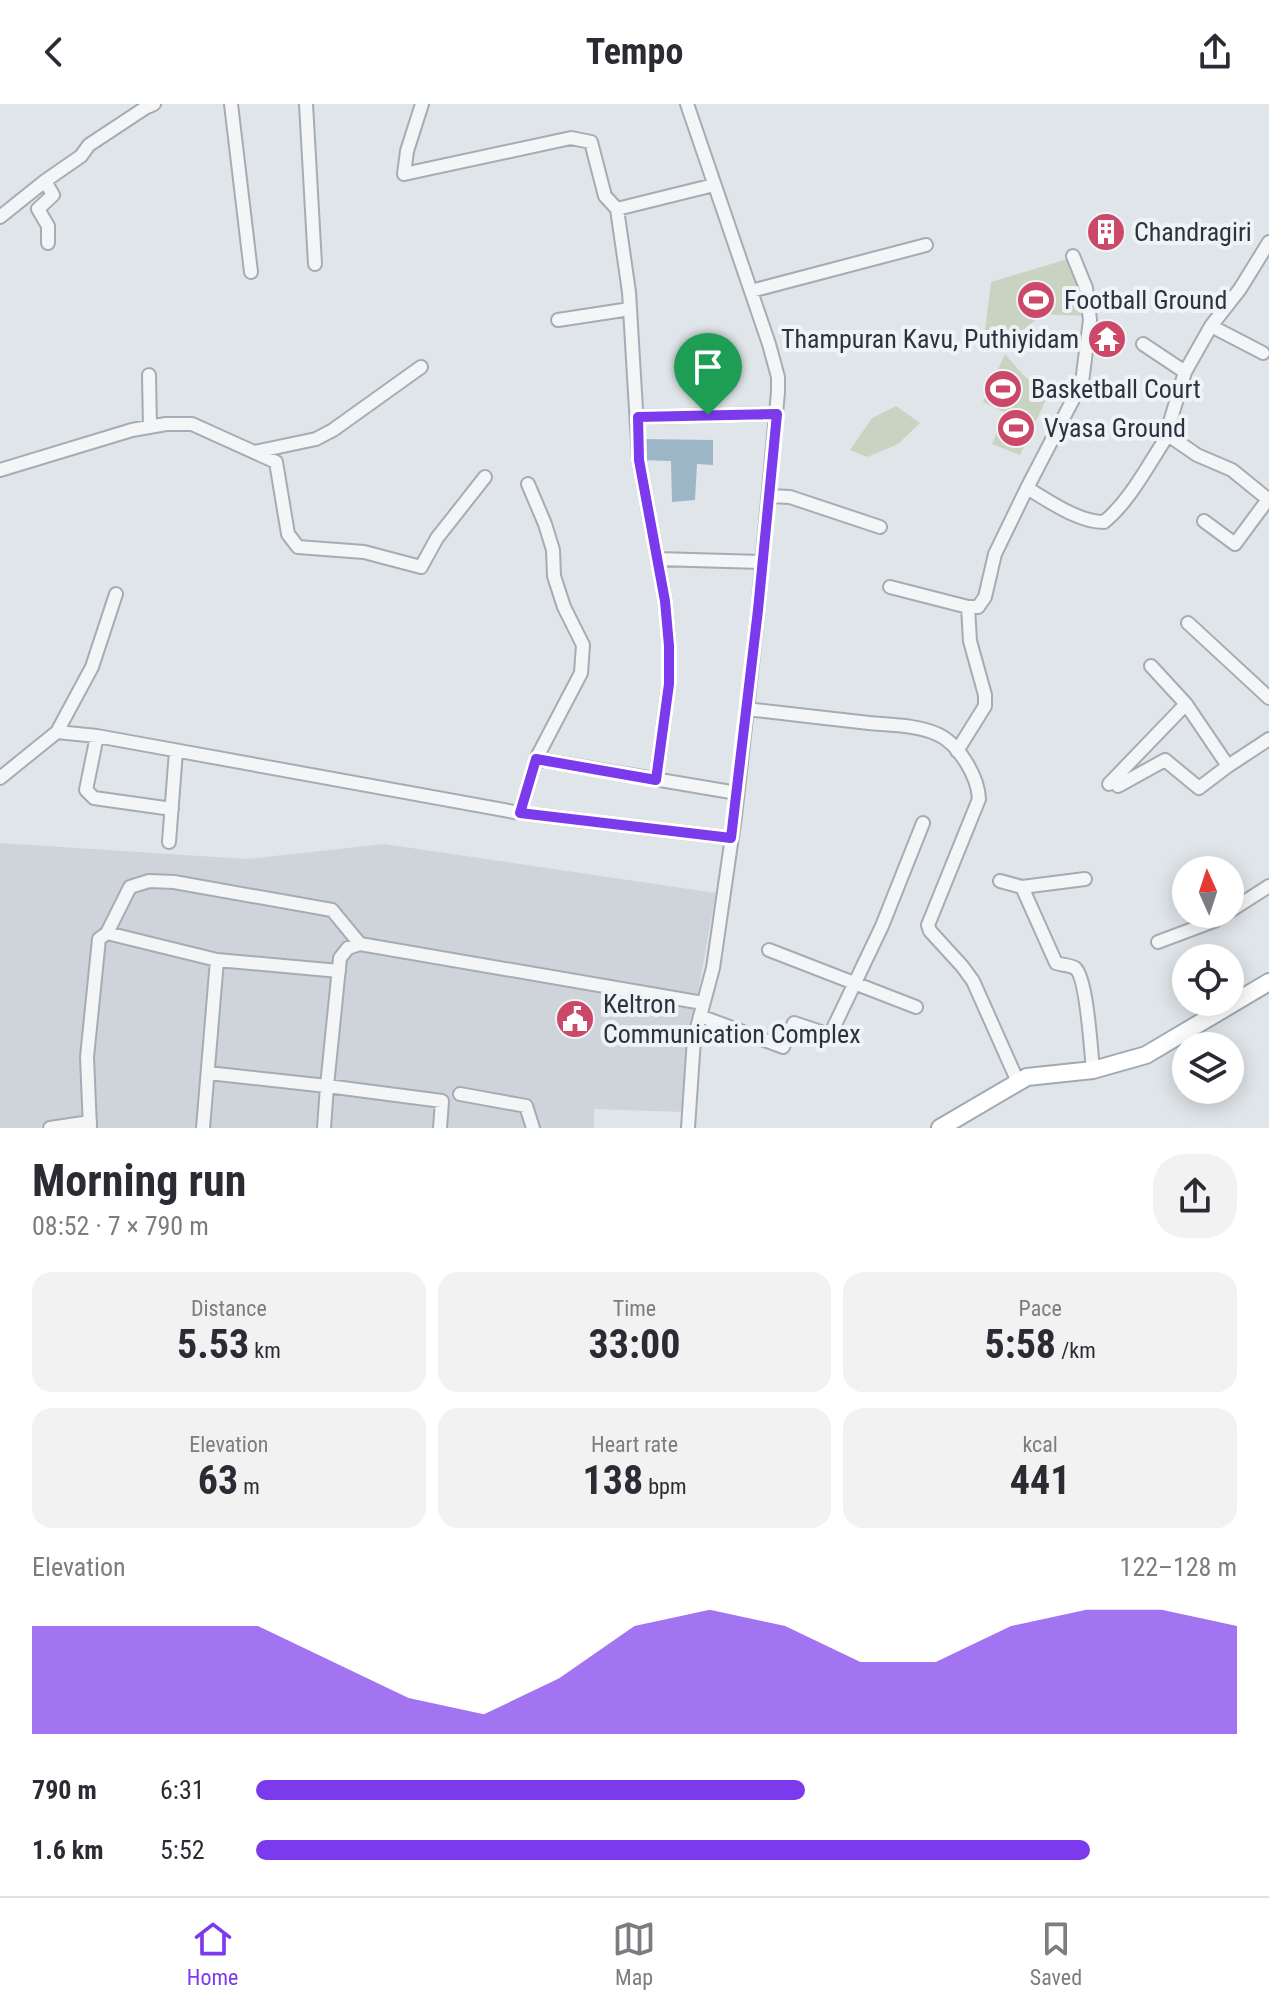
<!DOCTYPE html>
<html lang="en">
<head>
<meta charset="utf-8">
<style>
	:root { --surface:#fff; --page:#f2f2f3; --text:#2b2b33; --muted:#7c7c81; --line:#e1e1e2; --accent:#7c3aed }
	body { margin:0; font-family:"Roboto Condensed",sans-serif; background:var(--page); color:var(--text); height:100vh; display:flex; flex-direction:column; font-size:30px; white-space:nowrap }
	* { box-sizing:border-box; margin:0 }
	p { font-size:26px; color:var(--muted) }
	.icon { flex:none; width:44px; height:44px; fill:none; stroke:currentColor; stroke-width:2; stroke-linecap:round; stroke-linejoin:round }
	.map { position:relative; height:1024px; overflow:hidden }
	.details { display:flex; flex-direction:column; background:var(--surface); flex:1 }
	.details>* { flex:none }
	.needle { width:52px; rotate:357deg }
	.buttons { position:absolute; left:1172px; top:752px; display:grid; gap:16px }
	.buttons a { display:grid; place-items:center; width:72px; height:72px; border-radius:50%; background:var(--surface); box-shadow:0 4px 20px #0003; font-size:40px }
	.pin { position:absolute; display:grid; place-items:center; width:68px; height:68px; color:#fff; margin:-82px -34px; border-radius:50% 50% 50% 0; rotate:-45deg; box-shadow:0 0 8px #0007 }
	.pin .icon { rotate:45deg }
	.round { display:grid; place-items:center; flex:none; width:84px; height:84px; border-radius:32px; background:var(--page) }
	.headline { display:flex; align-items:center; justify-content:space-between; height:136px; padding:0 32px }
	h1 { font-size:44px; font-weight:700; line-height:60px }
	.figures { display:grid; grid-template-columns:repeat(3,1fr); gap:12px; height:136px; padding:8px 32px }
	.figures div { display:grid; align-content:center; border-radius:20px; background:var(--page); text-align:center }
	.figures b { font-size:40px; font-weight:700 }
	.figures small { font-size:22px; font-weight:400 }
	.figures p { font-size:22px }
	.chart { height:224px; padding:16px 32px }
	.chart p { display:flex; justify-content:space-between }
	.chart svg { width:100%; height:144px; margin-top:8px; fill:var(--accent); opacity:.7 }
	ul { padding:0 32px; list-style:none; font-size:26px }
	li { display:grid; grid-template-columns:128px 96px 1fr; align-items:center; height:60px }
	li i { height:20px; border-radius:10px; background:var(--accent) }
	header { display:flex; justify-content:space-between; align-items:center; height:104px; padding:0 32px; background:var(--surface); font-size:36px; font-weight:700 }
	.tab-bar { display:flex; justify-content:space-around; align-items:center; height:112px; border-top:2px solid var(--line); background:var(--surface); font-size:22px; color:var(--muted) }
	.tab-bar a { display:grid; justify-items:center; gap:4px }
	.tab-bar .active { color:var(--accent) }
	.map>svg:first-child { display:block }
	.built { fill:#cfd4db }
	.green { fill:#c8d3c2 }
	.water { fill:#9cb6c8 }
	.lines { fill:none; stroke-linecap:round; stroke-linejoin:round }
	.minor-casing { stroke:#a5acb3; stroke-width:16 }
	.major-casing { stroke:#a0aab4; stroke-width:20 }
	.minor { stroke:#f3f5f7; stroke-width:12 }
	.major { stroke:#fff; stroke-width:16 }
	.route-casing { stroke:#fff; stroke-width:16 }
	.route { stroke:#7c3aed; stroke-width:10 }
	.labels { text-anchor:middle; stroke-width:8; stroke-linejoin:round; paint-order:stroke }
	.poi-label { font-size:26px; fill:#293440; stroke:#f0f3f6; text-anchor:start }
</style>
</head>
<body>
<header><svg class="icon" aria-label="back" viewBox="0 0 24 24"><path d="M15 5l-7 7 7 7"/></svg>Tempo<svg class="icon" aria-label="share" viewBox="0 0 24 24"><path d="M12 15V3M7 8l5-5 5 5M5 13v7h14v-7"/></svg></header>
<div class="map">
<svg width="1269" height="1024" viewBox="0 0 1269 1024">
	<rect width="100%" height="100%" fill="#e0e5e9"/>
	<path class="built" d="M0,739L246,755L384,740L716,789L686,954L683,1008L594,1005V1024H94L93,1017L36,1024H0Z"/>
	<path class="green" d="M1071,154L1081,183L1084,212L1043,210L1023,226H985L991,178Z
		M1005,250L1023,271L1048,291L1020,351L992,340L1005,309L983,298Z
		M896,302L920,319L898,340L867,353L850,346L872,314Z"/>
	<path class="water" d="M641,335L713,336V361L697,360L695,396L672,398L671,357L641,356Z"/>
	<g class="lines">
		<defs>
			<path id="minor" d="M231,0L251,168
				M306,0L315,160
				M422,0L407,47L404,70L571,34L591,38L605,92L617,105L714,81
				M687,0L769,240L778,273V288L758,506L735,712L713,864L694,935L688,1024
				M45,77L53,91L38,105L48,122V139
				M617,105L629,188L639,356L665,497L669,542V580L656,676
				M0,113L45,77L81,52L89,41L145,4L154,0
				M1269,138L1240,185L1211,222L1185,268L1167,328L1168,331L1197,351L1232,366L1269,396
				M751,187L926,141
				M558,216L630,205
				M1211,222L1263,249
				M1143,240L1185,268
				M149,271L150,323
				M638,313L777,310
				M255,348L316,335L333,326L421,263
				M0,366L132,326L166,320H192L276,358L288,430L298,443L364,448L421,463L437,434L485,373
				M528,380L545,420L553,446L554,472L564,503L583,541L581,569L536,655
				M1027,384L1082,278L1090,216L1086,184L1073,152
				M769,392L790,393L880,423
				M1204,417L1235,440L1269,394
				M657,455L762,458
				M890,483L968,503H978L985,493L995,450L1027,384C1049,397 1078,418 1104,418C1131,396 1149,359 1168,331
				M1188,519L1269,594
				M1151,562L1186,600L1228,662L1269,635
				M746,605C787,610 828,614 869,619C891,621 917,621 937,630C958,639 978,672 979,695L928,821L930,827L962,862L973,877L1018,978
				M57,628L92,563L116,490
				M97,632L86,686L94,694L172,705
				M957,647L985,602V591L970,537L968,503
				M0,674L57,628L97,632L520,709L731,734
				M1109,680L1186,600
				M1118,682L1165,656L1199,684L1228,662
				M520,709L536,655L737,689
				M169,738L176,647
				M1000,777L1022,783L1056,859C1062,861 1070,861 1075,864C1087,873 1091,948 1093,966
				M1022,783L1085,775
				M1230,807L1269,782
				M107,829L130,783L149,777L174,778L332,806L360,840
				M1158,838L1214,817L1225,810
				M769,846L916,903
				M700,912L783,943L794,919L830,931L882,822L923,719
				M208,969L327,982L340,854L348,844L360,840L703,899
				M460,990L526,1002L533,1024
				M50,1024L90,1018
				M90,1024L87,953L99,835L107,829L217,856L339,867
				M203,1024L217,856
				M324,1024L327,982L442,997L440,1024"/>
			<path id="major" d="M940,1024L1027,973L1093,966L1146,951L1269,878"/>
		</defs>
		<use href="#minor" class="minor-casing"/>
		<use href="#major" class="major-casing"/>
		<use href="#minor" class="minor"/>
		<use href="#major" class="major"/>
	</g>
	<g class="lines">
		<defs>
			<path id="route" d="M777,310L758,506L731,734L520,709L536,655L656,676L669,580V542L665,497L639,356L638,313Z"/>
		</defs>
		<use href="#route" class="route-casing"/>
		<use href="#route" class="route"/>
	</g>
	<defs>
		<symbol id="building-disc" viewBox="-11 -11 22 22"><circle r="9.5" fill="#cb4868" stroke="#f0f3f6"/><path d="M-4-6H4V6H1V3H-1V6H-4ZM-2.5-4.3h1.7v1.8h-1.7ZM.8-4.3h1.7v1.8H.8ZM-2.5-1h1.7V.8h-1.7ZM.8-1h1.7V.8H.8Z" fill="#fff"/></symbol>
		<symbol id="stadium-disc" viewBox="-11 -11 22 22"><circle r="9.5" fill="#cb4868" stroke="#f0f3f6"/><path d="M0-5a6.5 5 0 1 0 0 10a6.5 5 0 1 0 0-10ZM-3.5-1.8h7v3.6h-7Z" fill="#fff"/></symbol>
		<symbol id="temple-disc" viewBox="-11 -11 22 22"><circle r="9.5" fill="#cb4868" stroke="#f0f3f6"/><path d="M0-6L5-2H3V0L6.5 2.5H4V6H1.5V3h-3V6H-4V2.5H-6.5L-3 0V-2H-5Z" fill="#fff"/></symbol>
		<symbol id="civic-disc" viewBox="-11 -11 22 22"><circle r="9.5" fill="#cb4868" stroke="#f0f3f6"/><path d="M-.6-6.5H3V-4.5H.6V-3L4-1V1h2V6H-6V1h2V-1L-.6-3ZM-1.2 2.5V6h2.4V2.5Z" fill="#fff"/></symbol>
	</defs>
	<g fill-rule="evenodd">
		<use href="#building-disc" x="1084" y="106" width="44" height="44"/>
		<use href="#stadium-disc" x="1014" y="174" width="44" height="44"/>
		<use href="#temple-disc" x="1085" y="213" width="44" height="44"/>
		<use href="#stadium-disc" x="981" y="263" width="44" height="44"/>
		<use href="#stadium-disc" x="994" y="302" width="44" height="44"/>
		<use href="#civic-disc" x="553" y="893" width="44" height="44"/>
	</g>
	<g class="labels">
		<g class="poi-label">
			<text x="1134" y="137">Chandragiri</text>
			<text x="1064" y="205">Football Ground</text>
			<text x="1079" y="244" text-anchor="end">Thampuran Kavu, Puthiyidam</text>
			<text x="1031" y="294">Basketball Court</text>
			<text x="1044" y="333">Vyasa Ground</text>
			<text x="603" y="909">Keltron<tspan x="603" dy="30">Communication Complex</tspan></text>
		</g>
	</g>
</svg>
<div class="buttons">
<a><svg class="needle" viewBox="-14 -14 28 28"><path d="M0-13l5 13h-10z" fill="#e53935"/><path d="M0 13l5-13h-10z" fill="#7c7c81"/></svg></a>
<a><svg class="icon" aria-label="locate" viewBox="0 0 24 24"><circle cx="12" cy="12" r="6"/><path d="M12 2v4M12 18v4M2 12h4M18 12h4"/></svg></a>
<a><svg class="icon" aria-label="layers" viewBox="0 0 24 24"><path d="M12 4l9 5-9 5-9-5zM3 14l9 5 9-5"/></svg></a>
</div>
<div class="pin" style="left:708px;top:311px;background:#1e9e55"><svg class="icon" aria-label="arrive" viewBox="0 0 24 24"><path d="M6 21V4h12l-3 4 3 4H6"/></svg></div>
</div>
<section class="details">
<div class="headline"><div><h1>Morning run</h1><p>08:52 · 7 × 790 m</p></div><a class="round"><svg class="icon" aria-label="share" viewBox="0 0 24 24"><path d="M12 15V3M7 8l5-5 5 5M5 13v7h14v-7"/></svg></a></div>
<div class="figures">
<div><p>Distance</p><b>5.53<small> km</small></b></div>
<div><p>Time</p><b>33:00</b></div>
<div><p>Pace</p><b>5:58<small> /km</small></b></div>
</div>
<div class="figures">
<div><p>Elevation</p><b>63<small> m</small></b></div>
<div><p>Heart rate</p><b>138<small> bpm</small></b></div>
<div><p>kcal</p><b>441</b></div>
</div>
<div class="chart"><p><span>Elevation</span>122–128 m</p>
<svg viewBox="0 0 160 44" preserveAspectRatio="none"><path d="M0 44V11L10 11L20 11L30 11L40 22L50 33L60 38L70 27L80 11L90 6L100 11L110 22L120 22L130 11L140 6L150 6L160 11V44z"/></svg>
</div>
<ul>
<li><b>790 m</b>6:31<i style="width:56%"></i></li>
<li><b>1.6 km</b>5:52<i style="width:85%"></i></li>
</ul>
</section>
<nav class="tab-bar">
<a class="active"><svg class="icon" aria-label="home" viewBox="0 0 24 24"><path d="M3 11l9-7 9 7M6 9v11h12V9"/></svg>Home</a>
<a><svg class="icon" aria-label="map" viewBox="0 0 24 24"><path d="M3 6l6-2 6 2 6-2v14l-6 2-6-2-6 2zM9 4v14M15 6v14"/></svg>Map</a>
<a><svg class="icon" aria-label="saved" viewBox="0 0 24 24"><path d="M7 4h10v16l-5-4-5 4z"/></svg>Saved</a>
</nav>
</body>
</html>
